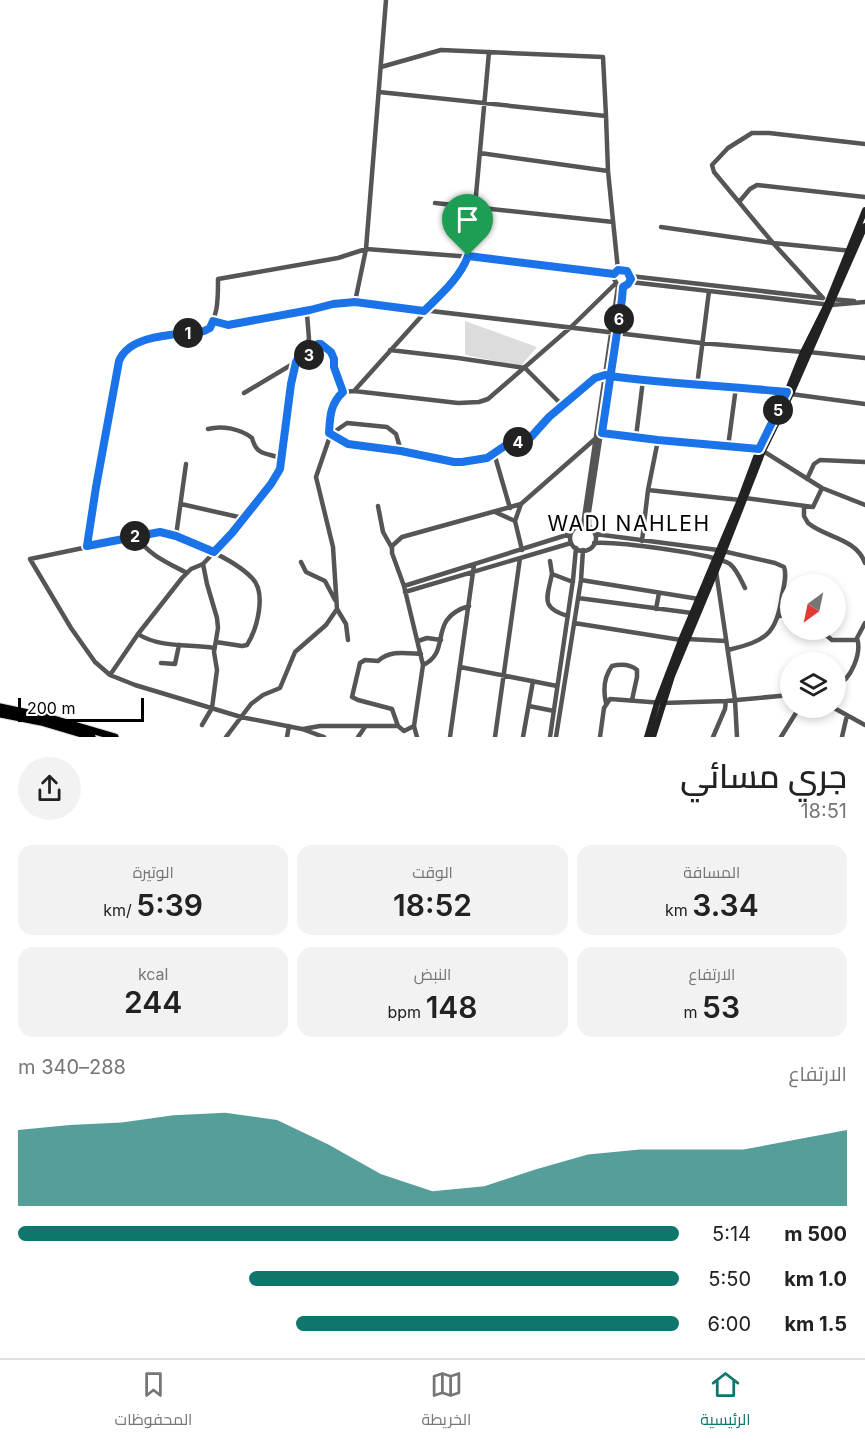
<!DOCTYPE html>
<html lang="ar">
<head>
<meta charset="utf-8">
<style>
	:root { --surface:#fff; --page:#f2f2f2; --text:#222; --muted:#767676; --line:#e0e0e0; --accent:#0f766e }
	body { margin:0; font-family:Inter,Cairo,sans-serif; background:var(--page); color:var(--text); direction:rtl; height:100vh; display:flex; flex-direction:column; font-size:22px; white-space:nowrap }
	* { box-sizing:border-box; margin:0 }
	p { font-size:20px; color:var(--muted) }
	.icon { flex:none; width:33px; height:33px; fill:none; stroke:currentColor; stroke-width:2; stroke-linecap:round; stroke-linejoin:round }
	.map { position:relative; height:737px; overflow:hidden; direction:ltr }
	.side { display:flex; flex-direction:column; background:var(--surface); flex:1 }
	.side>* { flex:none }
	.needle { width:39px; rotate:213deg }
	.fabs { position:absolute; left:780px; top:574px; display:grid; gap:12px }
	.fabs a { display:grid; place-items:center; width:66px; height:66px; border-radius:50%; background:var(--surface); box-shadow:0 3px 9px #0003; font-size:30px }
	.scale { position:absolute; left:18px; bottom:15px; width:126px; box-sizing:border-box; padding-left:6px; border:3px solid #000; border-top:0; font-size:16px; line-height:21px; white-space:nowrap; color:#000; -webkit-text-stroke:4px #fff; paint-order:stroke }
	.pin { position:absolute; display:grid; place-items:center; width:51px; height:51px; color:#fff; margin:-62px -26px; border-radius:50% 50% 50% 0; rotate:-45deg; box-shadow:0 0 6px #0007 }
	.pin .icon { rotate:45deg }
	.km { position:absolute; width:30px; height:30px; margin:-15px; border-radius:50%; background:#222; color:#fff; font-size:16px; line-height:30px; text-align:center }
	.round { display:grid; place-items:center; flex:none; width:63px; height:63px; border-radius:32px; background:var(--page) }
	.headline { display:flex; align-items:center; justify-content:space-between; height:102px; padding:0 18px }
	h1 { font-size:33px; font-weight:600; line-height:45px }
	.figures { display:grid; grid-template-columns:repeat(3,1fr); gap:9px; height:102px; padding:6px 18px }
	.figures div { display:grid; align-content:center; border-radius:15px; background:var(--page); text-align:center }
	.figures b { font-size:30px; font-weight:600 }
	.figures small { font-size:16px; font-weight:400 }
	.figures p { font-size:16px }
	.chart { height:168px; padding:12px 18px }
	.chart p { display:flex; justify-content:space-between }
	.chart svg { width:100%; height:108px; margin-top:6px; fill:var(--accent); opacity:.7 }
	ul { padding:0 18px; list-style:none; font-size:20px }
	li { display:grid; grid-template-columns:96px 72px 1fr; align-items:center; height:45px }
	li i { height:15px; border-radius:8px; background:var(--accent) }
	.menu { display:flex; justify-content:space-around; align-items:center; height:84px; border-top:2px solid var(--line); background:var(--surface); font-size:16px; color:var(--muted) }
	.menu a { display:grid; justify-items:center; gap:3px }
	.menu .selected { color:var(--accent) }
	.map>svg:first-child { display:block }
	.green { fill:#dcdcdc }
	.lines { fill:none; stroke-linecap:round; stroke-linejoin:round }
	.trunk-casing { stroke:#dbdbdb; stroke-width:9 }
	.minor { stroke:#555; stroke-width:4.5 }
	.secondary { stroke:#222; stroke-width:6 }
	.trunk { stroke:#000; stroke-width:7 }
	.route-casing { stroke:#fff; stroke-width:12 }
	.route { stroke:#1a73e8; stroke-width:8 }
	.labels { text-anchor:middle; stroke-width:5; stroke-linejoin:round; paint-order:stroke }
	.neighbourhood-label { font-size:21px; letter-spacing:1.5px; fill:#000; stroke:#fff }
</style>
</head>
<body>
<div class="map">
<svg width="865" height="737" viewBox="0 0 865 737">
	<rect width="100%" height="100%" fill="#fff"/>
	<path class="green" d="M465,321L537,347L521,366L465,355Z"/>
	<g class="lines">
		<defs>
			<path id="trunk" d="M0,707L47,717L115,737
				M0,714L41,722L92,737"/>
		</defs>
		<use href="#trunk" class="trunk-casing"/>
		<path class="minor" d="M381,67L441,50L603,57L606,116
			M379,92L606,116L608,171L618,270
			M480,153L608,171
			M739,202L750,189L757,185L865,197
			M435,203L613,222
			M661,227L773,243L852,251
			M630,276L822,298
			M630,282L831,305L865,302
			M823,298L773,243L714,172L712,165L728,148L752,133H769L865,144
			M830,299L854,301
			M355,302L366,249L386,0
			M213,321L228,325L310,310
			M390,350L458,358L525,368L562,405
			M809,352L865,358
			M300,355H309L318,344C331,347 332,356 334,367C336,375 340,384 343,392
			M697,386L709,291
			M354,391L454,280L463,269L468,256L475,206L489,52
			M244,393L296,362
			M791,394L865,404
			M208,429C222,425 241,429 252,438C257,457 267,452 283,459
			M329,433L348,444L401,451L434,459L463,462L482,459L490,456L509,443L531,437L549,417L599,376L787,392
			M602,433L658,440L759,449
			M331,434L347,423L387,427L396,434L401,451
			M636,437L643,380
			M728,447L736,387
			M763,451L822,488L865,505
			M494,453L510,508
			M807,479L814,464L820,460L865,462
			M648,490L740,500
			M745,498L813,507L822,488
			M181,504L243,518
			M378,506L383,532L392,548
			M804,507V516L808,523C826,538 856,538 865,563
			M495,512L515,521L522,550
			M515,521L521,504L595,439
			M583,525L618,286L613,277L618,270L627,271C632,276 631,282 626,286H618
			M570 538a13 13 0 1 1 26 0a13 13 0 1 1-26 0Z
			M589,527V512L623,287
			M595,534L718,550L775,563L784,567C787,575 784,586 782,595C777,635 765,641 728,650
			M137,536C146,554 170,564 187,573
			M176,536L186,464
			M642,541L648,490L658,440
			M594,543C615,541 715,554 730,564C737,570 741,580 745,588
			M87,546L96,487L122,355L138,341L204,331C219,322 218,295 218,279L338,258L366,249L472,257L614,274
			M550,561L552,574L573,582
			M301,562L306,572L325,581L335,600
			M716,571L735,700L737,737
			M552,574C547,598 540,608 568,616
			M581,580L699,599
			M404,586L570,534
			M405,592L571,543
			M578,598L692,613
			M337,609L346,624L348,640
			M656,609L659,593
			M779,616L790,615
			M574,623L681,640
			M820,630L832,640H857
			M138,634C159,648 190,644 214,648
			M687,639L726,641
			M418,641L427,638L441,640
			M216,642L242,646L247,645C257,629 267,593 252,578C233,558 186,539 160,532L30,559L71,628L95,662L110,675L135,685L241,717L302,729L324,737
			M161,663L175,664L179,645
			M423,665C453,651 426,619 469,606
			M460,667L557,686
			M110,675L138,634L182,578L191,569L203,564L232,533L271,484L280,469L291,384L296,362L309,339L307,314C317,302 340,303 355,302L701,343L803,352
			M836,686C851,680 862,653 857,638L865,623
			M606,703C603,690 604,677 612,666C621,664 630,664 637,670V677L632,700
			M529,706L554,711
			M834,708L865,725
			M202,725L212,708L217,670L214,652L218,628L217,618L207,584L203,564
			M398,726L392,709L358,700L352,697L360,663L365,660L378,661C390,650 405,653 421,654
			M303,729L320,726H398L404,731L414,726
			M226,737L251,704L263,695L280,688L295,652L326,625L337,609L333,547L316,477L329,439L331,410L333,404L343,392L354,391L458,403L479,402L488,399L571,327L615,284
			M287,737L289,726
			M358,737L365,727
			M417,737L414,726L423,665L404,586L392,553V546L402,537L521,504
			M450,737L474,565
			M495,737L520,558
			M523,737L533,681
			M550,737L573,580L576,548
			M556,737L581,580L583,550
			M600,737L604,708L610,699L663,703L726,701L790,695
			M713,737L725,709L726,701
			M781,737L799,708
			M842,737L847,715"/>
		<path class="secondary" d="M647,737L657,703L681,640L740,500L759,449L787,392L803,352L827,304L865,210
			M653,737L672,676L720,561L763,451L791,394L865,226"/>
		<use href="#trunk" class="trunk"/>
	</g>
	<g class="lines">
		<defs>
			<path id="route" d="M468,256C460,278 440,295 424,311L355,302L333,304L310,310L228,325L213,321L210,328L204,331C179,335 130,333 119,361L96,487L87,546L160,532L176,536L214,552L232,533L271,484L280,469L291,384L296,362L300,355H309L318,344H321L331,352L334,359V367L343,392C330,404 330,417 329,433L348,444L401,451L454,462H462L487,458L509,443L531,437L549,417L595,378L605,375L610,376C669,384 728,386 787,392L759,449L658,440L602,433L622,299L623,287L628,284L631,279L627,271L618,270L614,274L468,256"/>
		</defs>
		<use href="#route" class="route-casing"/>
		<use href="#route" class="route"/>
	</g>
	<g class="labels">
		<g class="neighbourhood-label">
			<text x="629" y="531">WADI NAHLEH</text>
		</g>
	</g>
</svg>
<div class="fabs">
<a><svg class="needle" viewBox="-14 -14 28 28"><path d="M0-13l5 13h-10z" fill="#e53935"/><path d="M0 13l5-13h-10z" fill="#767676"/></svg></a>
<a><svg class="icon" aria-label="layers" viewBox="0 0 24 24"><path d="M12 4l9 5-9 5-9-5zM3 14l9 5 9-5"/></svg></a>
</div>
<div class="scale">200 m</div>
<div class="pin" style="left:468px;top:256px;background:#1e9e55"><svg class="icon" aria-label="arrive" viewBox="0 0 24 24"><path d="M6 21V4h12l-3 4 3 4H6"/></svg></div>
<b class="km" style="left:188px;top:333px">1</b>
<b class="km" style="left:135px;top:536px">2</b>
<b class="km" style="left:309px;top:355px">3</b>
<b class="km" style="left:518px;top:442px">4</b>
<b class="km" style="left:778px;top:410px">5</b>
<b class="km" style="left:619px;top:319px">6</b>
</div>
<section class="side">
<div class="headline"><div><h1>جري مسائي</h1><p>18:51</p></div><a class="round"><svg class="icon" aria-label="share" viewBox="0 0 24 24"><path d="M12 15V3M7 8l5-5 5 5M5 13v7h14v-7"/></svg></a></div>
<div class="figures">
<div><p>المسافة</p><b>3.34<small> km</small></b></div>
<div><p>الوقت</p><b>18:52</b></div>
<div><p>الوتيرة</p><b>5:39<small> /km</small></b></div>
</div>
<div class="figures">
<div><p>الارتفاع</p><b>53<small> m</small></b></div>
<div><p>النبض</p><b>148<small> bpm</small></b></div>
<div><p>kcal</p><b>244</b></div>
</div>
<div class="chart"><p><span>الارتفاع</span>288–340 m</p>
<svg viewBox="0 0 160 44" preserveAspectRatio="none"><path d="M0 44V13L10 11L20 10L30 7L40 6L50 9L60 19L70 31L80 38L90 36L100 29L110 23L120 21L130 21L140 21L150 17L160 13V44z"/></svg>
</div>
<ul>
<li><b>500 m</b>5:14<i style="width:100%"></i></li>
<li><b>1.0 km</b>5:50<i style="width:65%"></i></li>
<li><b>1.5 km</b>6:00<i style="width:58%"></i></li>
</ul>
</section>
<nav class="menu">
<a class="selected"><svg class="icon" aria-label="home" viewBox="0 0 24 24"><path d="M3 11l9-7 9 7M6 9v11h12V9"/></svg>الرئيسية</a>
<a><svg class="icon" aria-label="map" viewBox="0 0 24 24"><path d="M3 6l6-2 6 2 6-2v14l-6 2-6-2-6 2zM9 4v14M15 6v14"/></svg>الخريطة</a>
<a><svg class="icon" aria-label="saved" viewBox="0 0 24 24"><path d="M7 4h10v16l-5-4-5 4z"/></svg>المحفوظات</a>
</nav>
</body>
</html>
